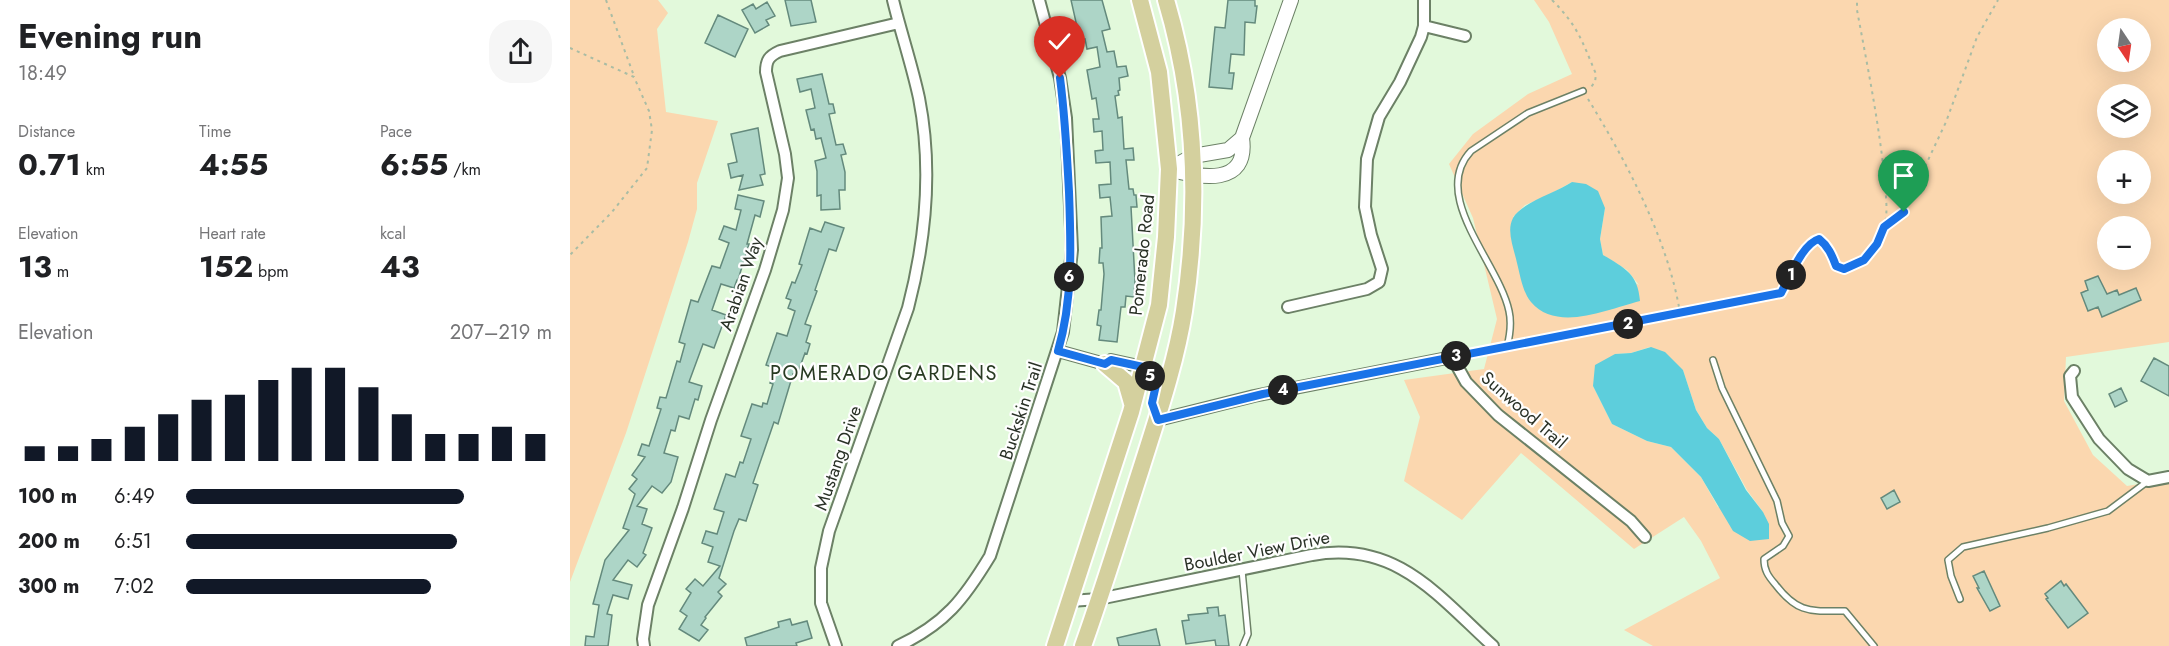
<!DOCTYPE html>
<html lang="en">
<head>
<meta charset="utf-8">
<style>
	:root { --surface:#fff; --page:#f6f6f6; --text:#202124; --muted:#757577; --accent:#111827 }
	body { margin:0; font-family:Jost,sans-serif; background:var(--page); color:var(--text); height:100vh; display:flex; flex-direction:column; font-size:22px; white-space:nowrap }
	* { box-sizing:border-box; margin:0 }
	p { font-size:20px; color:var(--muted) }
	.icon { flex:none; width:33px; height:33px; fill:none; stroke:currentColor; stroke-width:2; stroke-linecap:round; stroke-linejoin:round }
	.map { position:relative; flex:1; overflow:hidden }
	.sheet { display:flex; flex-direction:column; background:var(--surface); width:570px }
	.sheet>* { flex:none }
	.needle { width:39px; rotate:167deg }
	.tools { position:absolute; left:1527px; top:18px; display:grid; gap:12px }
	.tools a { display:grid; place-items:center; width:54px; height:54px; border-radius:50%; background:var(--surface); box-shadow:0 6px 24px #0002; font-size:30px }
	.pin { position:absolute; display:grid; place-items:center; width:51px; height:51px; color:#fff; margin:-62px -26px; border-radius:50% 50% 50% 0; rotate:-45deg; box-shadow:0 0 6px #0007 }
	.pin .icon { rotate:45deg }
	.km { position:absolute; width:30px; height:30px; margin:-15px; border-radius:50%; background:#222; color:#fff; font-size:16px; line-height:30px; text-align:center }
	.round { display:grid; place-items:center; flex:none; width:63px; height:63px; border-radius:24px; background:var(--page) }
	.summary { display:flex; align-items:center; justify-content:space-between; height:102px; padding:0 18px }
	h1 { font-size:33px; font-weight:700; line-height:45px }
	.figures { display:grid; grid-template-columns:repeat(3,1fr); gap:9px; height:102px; padding:6px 18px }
	.figures div { display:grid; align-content:center }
	.figures b { font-size:30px; font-weight:700 }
	.figures small { font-size:16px; font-weight:400 }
	.figures p { font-size:16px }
	.chart { height:168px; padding:12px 18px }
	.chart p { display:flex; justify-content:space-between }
	.chart svg { width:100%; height:108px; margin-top:6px; stroke:var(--accent); stroke-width:6 }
	ul { padding:0 18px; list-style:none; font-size:20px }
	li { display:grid; grid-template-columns:96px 72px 1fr; align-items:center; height:45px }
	li i { height:15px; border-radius:8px; background:var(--accent) }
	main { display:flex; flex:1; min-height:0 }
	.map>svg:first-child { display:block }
	.green { fill:#fbd7af; fill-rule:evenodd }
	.water { fill:#5dcedc }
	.building { fill:#add5c7; stroke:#648a7d; stroke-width:1.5 }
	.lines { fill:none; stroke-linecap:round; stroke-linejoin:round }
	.service-casing { stroke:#6c8166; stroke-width:8 }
	.minor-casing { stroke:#6c8166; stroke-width:14 }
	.tertiary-casing { stroke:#6c8166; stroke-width:16 }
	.primary-casing { stroke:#fff; stroke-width:20 }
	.path { stroke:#a9bca4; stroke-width:2; stroke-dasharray:3 4.5; stroke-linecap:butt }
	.service { stroke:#fff; stroke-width:5 }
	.minor { stroke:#fff; stroke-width:10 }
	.tertiary { stroke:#fff; stroke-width:14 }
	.primary { stroke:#d4d09e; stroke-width:16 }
	.route-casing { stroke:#fff; stroke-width:12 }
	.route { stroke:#1a73e8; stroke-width:8 }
	.labels { text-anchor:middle; stroke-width:4.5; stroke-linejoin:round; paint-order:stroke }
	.street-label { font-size:18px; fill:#293126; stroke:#fefefe }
	.neighbourhood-label { font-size:20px; letter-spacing:1.5px; fill:#283a22; stroke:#fefefe }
</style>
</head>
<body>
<main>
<section class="sheet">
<div class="summary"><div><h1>Evening run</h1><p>18:49</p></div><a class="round"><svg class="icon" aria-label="share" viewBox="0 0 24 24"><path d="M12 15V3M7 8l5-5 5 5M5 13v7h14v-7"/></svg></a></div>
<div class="figures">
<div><p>Distance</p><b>0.71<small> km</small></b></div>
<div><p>Time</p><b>4:55</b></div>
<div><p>Pace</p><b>6:55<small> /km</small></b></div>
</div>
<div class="figures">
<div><p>Elevation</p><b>13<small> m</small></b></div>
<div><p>Heart rate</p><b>152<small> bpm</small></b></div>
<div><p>kcal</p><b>43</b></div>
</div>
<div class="chart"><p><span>Elevation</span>207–219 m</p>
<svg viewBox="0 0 160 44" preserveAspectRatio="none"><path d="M5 44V38M15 44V38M25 44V35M35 44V30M45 44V25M55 44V19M65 44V17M75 44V11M85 44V6M95 44V6M105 44V14M115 44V25M125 44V33M135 44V33M145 44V30M155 44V33"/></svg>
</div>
<ul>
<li><b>100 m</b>6:49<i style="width:76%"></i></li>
<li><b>200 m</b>6:51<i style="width:74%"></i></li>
<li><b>300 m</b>7:02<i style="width:67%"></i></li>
</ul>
</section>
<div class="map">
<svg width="1599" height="646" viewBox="0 0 1599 646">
	<rect width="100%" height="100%" fill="#e2f9db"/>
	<path class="green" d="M0,0H88L98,13L87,29L96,112L148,121L127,183V209L118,242L56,433L0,582Z
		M964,0H1599V342L1496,357L1494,401L1523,455L1557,486L1599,479V646H1083L1054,630L1150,578L1131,541L1114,517L1064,549L951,453L892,520L834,481L850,417L834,380L914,369L927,319L903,218L879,164L903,134L958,94L1002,74L979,22ZM1538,28H1570V62H1538ZM1538,94H1570V128H1538ZM1538,160H1570V194H1538ZM1002,182L1035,208L1030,239L1033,255L1057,270L1069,285L943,217L955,205L975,197ZM1538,226H1570V260H1538ZM1080,347L1113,370L1126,410L1137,428L1149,439L1177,490L1193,512L1148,507L1131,477L1101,447L1077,441L1042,424L1023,386L1045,354L1061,353Z"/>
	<path class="water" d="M1002,182L1016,184L1028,191L1035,208L1030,239L1033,255C1055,268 1068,274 1070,301C1038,309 987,333 961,302C953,293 950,275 947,263C944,249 936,231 943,218C951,203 987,192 1002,182Z
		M1081,347L1095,352L1113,370L1126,410L1137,428L1149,439L1176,490L1193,512L1199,524V539L1180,541L1163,531L1131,477L1101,447L1077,441L1042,424L1023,386L1025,365L1045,354L1061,353Z"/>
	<path class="building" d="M215,0H241L246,22L221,26Z
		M501,0H532L540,29L532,31L537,52L544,51L547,67L556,66L558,76L549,78L550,90L548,91L549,95L545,96L548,118L552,117L554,149L563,148L564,160H556L559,189H563L564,195H566L567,207H561L565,281L564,297L556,296L555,307H551L547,342L529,340L531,326L527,325L529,310H531L534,274L533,263H529L530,248H532L531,217L542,216L540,197L530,198L529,185L541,184L540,162L526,163L525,151L533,150L532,131L524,132L523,119H529L526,98L522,99L517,70L530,67L527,47L517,49L515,39L510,40Z
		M658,0H685V6H687L685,23L675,22L674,55L661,54L659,73H664L662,89L639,87L645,27L655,28Z
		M197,2L205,16L196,20L199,25L185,33L172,10L183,4L186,9Z
		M148,15L178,29L165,57L135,43Z
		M252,74L259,104H263L265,113L259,114L266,145L273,144L276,154L271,155L275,172V190H269L270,209L251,210V195L247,196V171L245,161L256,158L251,138L246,139L244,129L241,130L236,110L245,108L241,89L230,92L227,79Z
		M188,128L195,174L190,175L193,185L169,190L173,175L161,178L158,164L167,162L161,134Z
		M168,195L194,201L190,217L185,215L177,244H179L168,280H167L164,288L151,284L142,310L156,315L151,329L144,348L133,344L119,382L132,386L128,400L125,399L119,419L109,416L105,431L101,430L94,453L108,457L101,482L92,493L82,486L67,506L77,509L72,524L82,528L73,553L76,555L67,567L58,560L43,580L62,585L58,599L43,595L37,614L42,615L38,646H15L16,636L24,637L29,605L23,604L35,560L59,530L53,528L65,494L59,489L67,479L62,475L75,457L68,455L72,444L79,446L91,409L87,408L90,397L96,398L107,361L110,362L115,344L109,342L121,300L128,302L142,266L150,268L159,243L149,239L154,226L166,230L171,210L165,209Z
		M255,222L274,228L266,251L259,249L245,290L247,291L235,324L241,326L236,342L240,344L237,354L235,353L227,375L223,374L208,424L204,422L183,483L188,485L176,521L169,519L164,531L149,578L156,584L148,592L152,596L135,617L136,618L131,625L138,630L129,641L109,629L117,616L110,611L121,593L116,589L125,579L133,586L150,566L138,562L143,547L132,543L136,531L147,534L154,512L144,509L156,474L165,477L170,462L173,463L181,439L171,436L182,404L192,407L193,403L197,404L203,384L200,383L205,368L196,365L207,333L217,336L225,311L218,308L221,300L216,298L222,282L225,283L232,265L229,264L240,228L251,232Z
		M1528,276L1537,294L1547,290L1549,295L1566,288L1571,300L1532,317L1528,307L1518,311L1511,293L1518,290L1515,281Z
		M1584,358L1599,366V396L1571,381Z
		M1551,388L1557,401L1545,407L1539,394Z
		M1324,490L1330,502L1317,509L1311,498Z
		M1414,571L1430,606L1420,611L1407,588H1409L1403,576Z
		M1491,581L1494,586L1496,584L1518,613L1498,628L1476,599L1478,598L1475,594Z
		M648,607L649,616L655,615L659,646H646L645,640L616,644L612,621L619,620L618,615L638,613L637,608Z
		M220,619L222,625L237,621L242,638L226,643L227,646H177L175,638L209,627L208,622Z
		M586,629L590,646H549L547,638Z"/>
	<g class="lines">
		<defs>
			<path id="service" d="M937,347C940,335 942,324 939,311C929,263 859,196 901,151L958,113L1013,91
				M883,357L1110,313
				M1143,360L1152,388L1207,501L1212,523L1219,536L1213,546L1194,559C1194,570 1198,576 1205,584C1228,614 1240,611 1275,611L1304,646
				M672,570L678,634L673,646
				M1390,599L1381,576L1378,560L1393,547L1478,528L1538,511L1578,481"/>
			<path id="minor" d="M854,26L895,36
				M718,307L797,289L809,282L812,269L801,235L795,207L797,159L809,117L830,82L851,37L854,26V0
				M488,351L535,364L541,360L573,367
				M1504,371L1500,376L1502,397L1529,439L1558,469L1578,481L1599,477
				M588,420L684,396L882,357L896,382L928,415L1061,521L1075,537
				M500,601L529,599L742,555C826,540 867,595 923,646
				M74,646L73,639L78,605L113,508L141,420L195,270L213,210L218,178L215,154L196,72C196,60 199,56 210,51L329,23
				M266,646L251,603V568L259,531L338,308C356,239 363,169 349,98C342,65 331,33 323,0
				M328,646C375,624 394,599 420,556L493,332L502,250L496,118L490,78L469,0"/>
			<path id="tertiary" d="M599,169C630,178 679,187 672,138L721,0
				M599,169L623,156L658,150L672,138"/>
			<path id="primary" d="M535,364L556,382L562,403
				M485,646L561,412L589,305L596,237L599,169L589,72L570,0
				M513,646C534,587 552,528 571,469C587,418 606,363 614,311C630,207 626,101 596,0"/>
		</defs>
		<use href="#service" class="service-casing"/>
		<use href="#minor" class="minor-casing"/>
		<use href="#tertiary" class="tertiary-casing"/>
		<use href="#primary" class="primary-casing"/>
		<path class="path" d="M36,0L64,76
			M982,0C1008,26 1012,41 1026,74L1025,82L1021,87
			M0,48L64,77L79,111L82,130L77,168L42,212L0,255
			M1018,99C1055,159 1096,236 1109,307
			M1314,227L1334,211L1376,122L1407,37L1428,0
			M1118,312L1211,293C1220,277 1232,244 1249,239C1258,246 1262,255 1266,266L1274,269C1294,260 1307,251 1314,228C1319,211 1315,191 1314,173C1308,118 1297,64 1287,10V0"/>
		<use href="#service" class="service"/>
		<use href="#minor" class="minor"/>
		<use href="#tertiary" class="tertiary"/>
		<use href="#primary" class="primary"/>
	</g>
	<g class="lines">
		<defs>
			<path id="route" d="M490,78C495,116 497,154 499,192C501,245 503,300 488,351L535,364L541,360L573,367L586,385L582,403L588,420L693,394L1211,293C1220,277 1232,244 1249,239C1258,246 1262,255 1266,266L1274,269L1294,260L1307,244L1314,227L1334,212"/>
		</defs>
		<use href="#route" class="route-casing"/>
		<use href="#route" class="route"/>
	</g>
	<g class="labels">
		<g class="street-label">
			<text transform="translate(572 255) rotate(-84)" y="6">Pomerado Road</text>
			<text transform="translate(171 284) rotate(-71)" y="6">Arabian Way</text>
			<text transform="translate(954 410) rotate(41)" y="6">Sunwood Trail</text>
			<text transform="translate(451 411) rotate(-72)" y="6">Buckskin Trail</text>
			<text transform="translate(268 458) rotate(-71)" y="6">Mustang Drive</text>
			<text transform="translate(687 551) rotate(-11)" y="6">Boulder View Drive</text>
		</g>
		<g class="neighbourhood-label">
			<text x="314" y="380">POMERADO GARDENS</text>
		</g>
	</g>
</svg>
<div class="tools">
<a><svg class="needle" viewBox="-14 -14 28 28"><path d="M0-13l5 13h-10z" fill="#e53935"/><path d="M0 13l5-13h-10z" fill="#757577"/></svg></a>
<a><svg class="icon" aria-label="layers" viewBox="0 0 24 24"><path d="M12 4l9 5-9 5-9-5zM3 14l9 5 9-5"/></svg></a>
<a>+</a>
<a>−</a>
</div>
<div class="pin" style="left:1334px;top:212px;background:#1e9e55"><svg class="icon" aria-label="arrive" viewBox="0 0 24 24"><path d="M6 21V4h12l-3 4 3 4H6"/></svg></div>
<div class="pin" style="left:490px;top:78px;background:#d93025"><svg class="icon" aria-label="check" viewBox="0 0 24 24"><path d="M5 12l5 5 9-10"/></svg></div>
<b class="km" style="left:1221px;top:275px">1</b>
<b class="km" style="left:1058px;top:324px">2</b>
<b class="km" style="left:886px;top:356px">3</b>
<b class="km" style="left:713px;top:390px">4</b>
<b class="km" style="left:580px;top:376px">5</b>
<b class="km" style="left:499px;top:277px">6</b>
</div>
</main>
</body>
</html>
